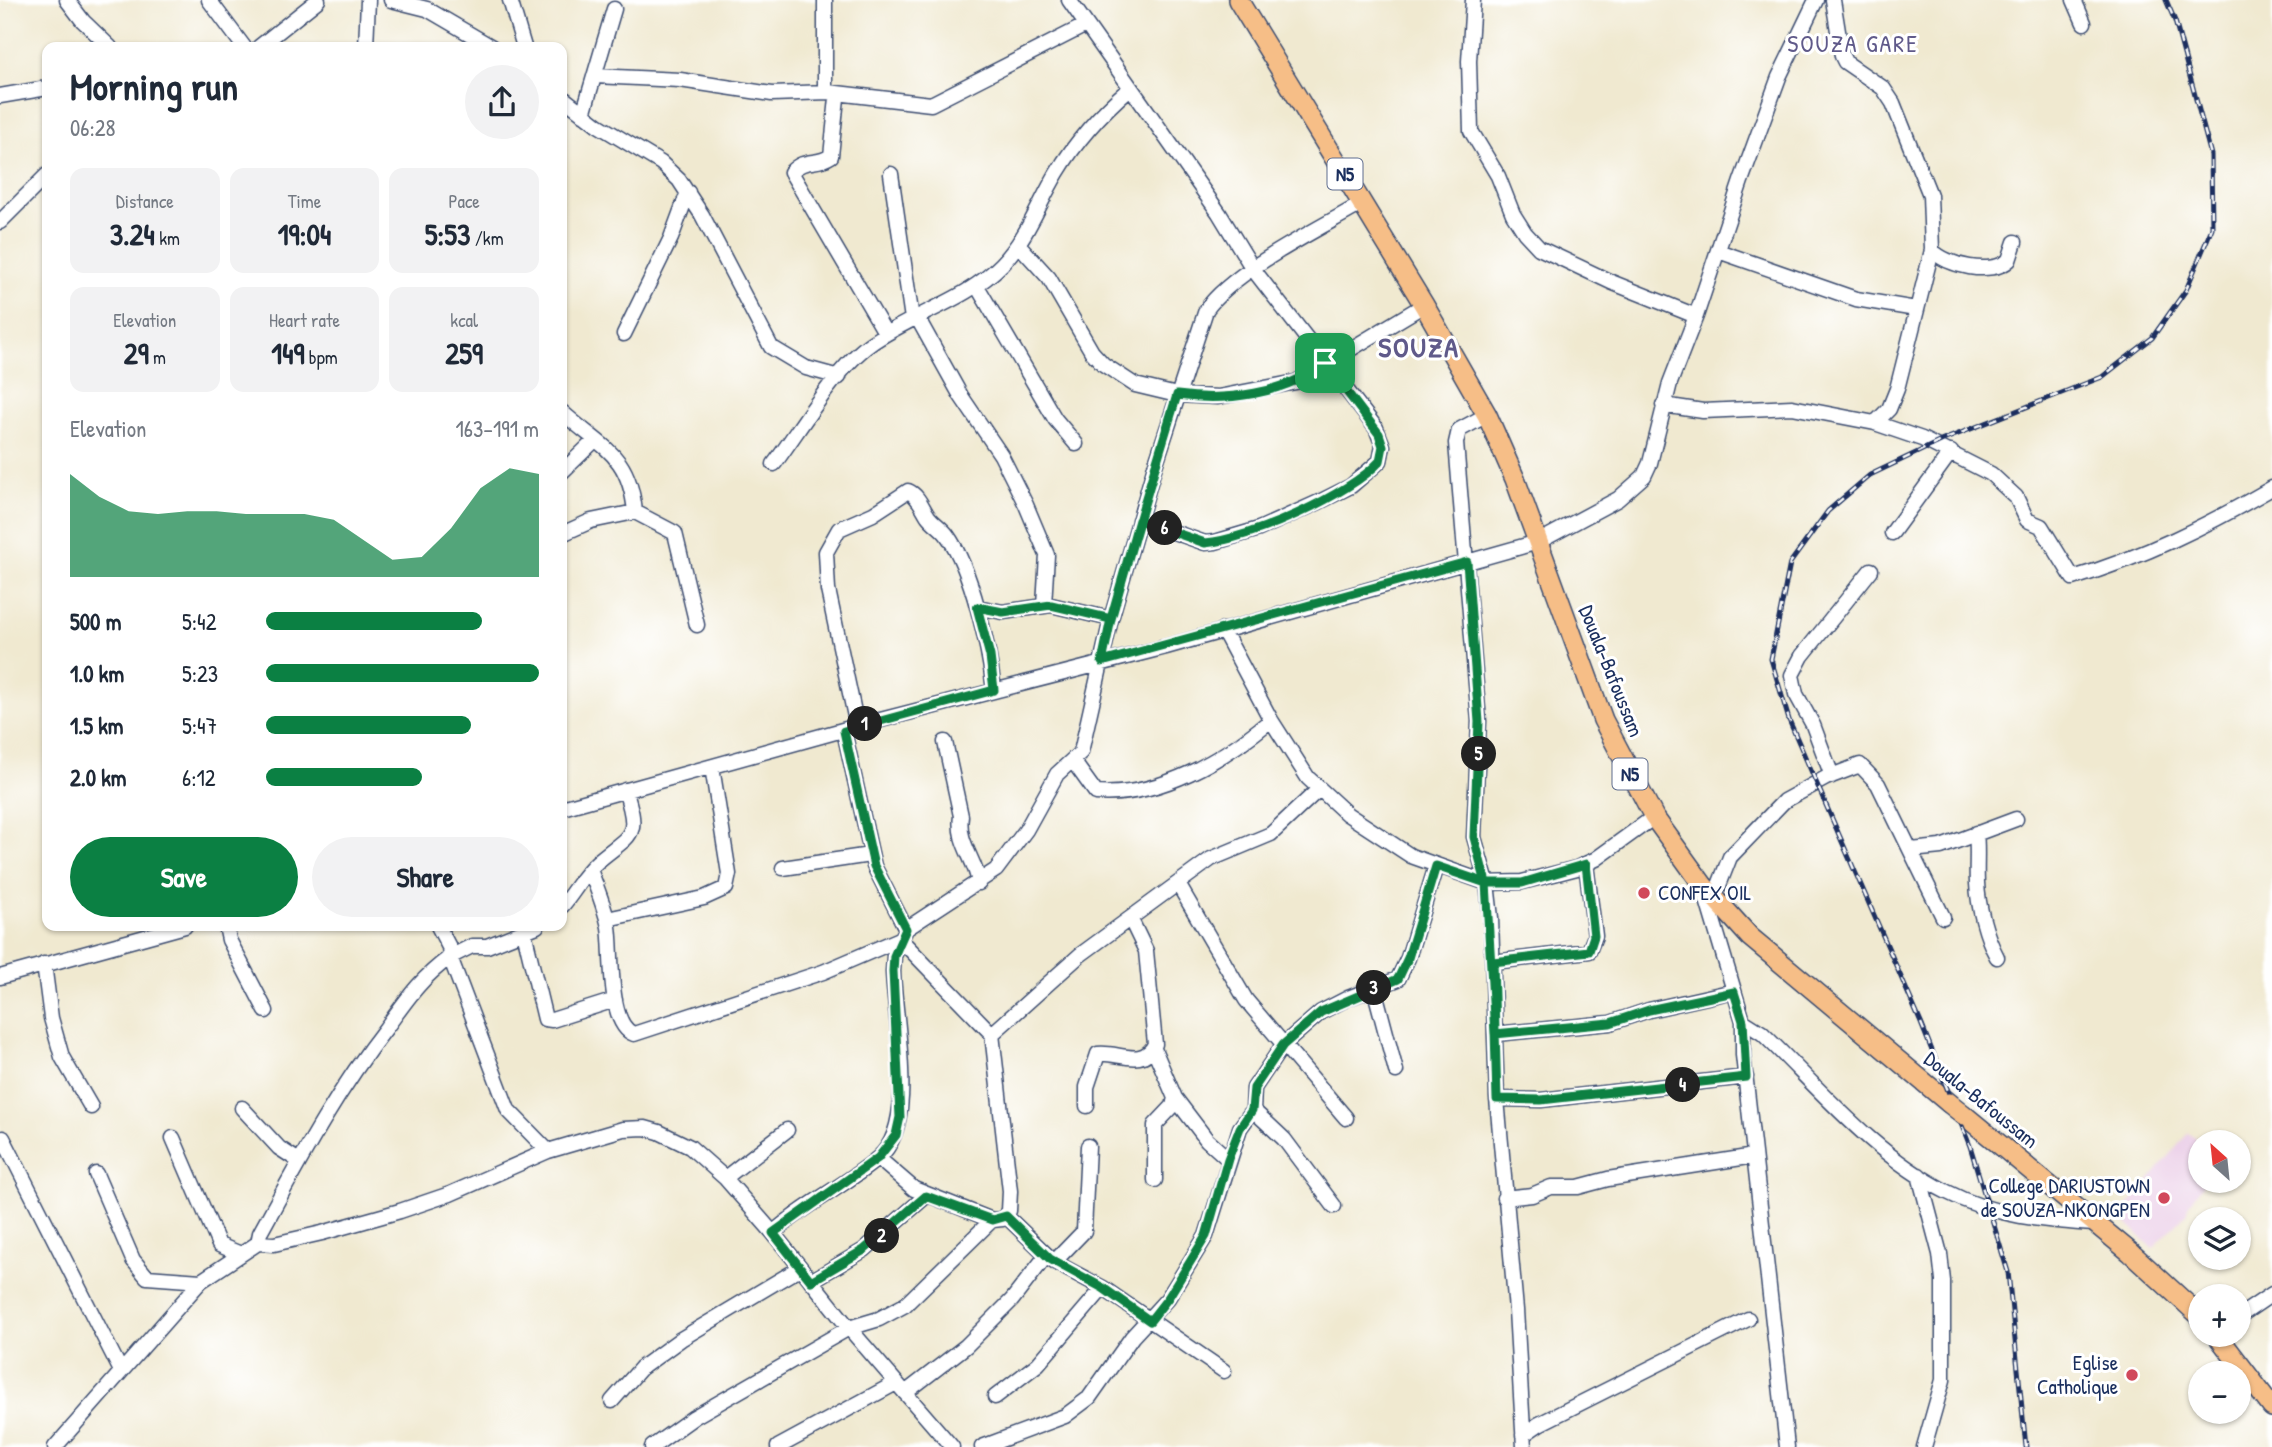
<!DOCTYPE html>
<html lang="en">
<head>
<meta charset="utf-8">
<style>
	:root { --surface:#fff; --page:#f2f2f3; --text:#1f2937; --muted:#747a83; --accent:#0b8043 }
	body { margin:0; font-family:"Patrick Hand",sans-serif; background:var(--page); color:var(--text); height:100vh; display:flex; flex-direction:column; font-size:26px; white-space:nowrap }
	* { box-sizing:border-box; margin:0 }
	p { font-size:23px; color:var(--muted) }
	.icon { flex:none; width:38px; height:38px; fill:none; stroke:currentColor; stroke-width:2; stroke-linecap:round; stroke-linejoin:round }
	.map { position:relative; flex:1; overflow:hidden }
	.details { position:absolute; left:42px; top:42px; width:525px; height:889px; display:flex; flex-direction:column; background:var(--surface); border-radius:14px; box-shadow:0 2px 5px #0004 }
	.details>* { flex:none }
	.needle { width:46px; rotate:333deg }
	.fabs { position:absolute; left:2188px; top:1130px; display:grid; gap:14px }
	.fabs a { display:grid; place-items:center; width:63px; height:63px; border-radius:50%; background:var(--surface); box-shadow:0 2px 5px #0004; font-size:35px }
	.pin { position:absolute; display:grid; place-items:center; width:60px; height:60px; color:#fff; margin:-30px; border-radius:14px; box-shadow:0 4px 10px #0006 }
	.km { position:absolute; width:35px; height:35px; margin:-18px; border-radius:50%; background:#222; color:#fff; font-size:19px; line-height:35px; text-align:center }
	.round { display:grid; place-items:center; flex:none; width:74px; height:74px; border-radius:37px; background:var(--page) }
	.head { display:flex; align-items:center; justify-content:space-between; height:119px; padding:0 28px }
	h1 { font-size:38px; font-weight:700; line-height:52px }
	.stats { display:grid; grid-template-columns:repeat(3,1fr); gap:10px; height:119px; padding:7px 28px }
	.stats div { display:grid; align-content:center; border-radius:14px; background:var(--page); text-align:center }
	.stats b { font-size:30px; font-weight:700 }
	.stats small { font-size:19px; font-weight:400 }
	.stats p { font-size:19px }
	.chart { height:196px; padding:14px 28px }
	.chart p { display:flex; justify-content:space-between }
	.chart svg { width:100%; height:126px; margin-top:7px; fill:var(--accent); opacity:.7 }
	.cta { display:flex; gap:14px; margin-top:auto; padding:14px 28px }
	.cta a { flex:1; height:80px; border-radius:42px; background:var(--accent); color:#fff; font-size:28px; font-weight:700; line-height:80px; text-align:center }
	.cta a+a { background:var(--page); color:var(--text) }
	ul { padding:0 28px; list-style:none; font-size:23px }
	li { display:grid; grid-template-columns:112px 84px 1fr; align-items:center; height:52px }
	li i { height:18px; border-radius:9px; background:var(--accent) }
	.map>svg:first-child { display:block }
	.built { fill:#ecd1e9 }
	.lines { fill:none; stroke-linecap:round; stroke-linejoin:round }
	.minor-casing { stroke:#3b4b6f; stroke-width:17 }
	.highway-casing { stroke:#3b4b6f; stroke-width:22 }
	.minor { stroke:#fff; stroke-width:14 }
	.highway { stroke:#f6be87; stroke-width:19 }
	.rail-casing { stroke:#1b2f5e; stroke-width:5 }
	.rail { stroke:#fff; stroke-width:2.5; stroke-dasharray:8; stroke-linecap:butt }
	.highway-bridge-casing { stroke:#3b4b6f; stroke-width:22; stroke-linecap:butt }
	.highway-bridge { stroke:#f6be87; stroke-width:19 }
	.route-casing { stroke:#fff; stroke-width:14 }
	.route { stroke:#0b8043; stroke-width:9 }
	.poi-dot { fill:#d1495b; stroke:#fff; stroke-width:2.5 }
	.labels { text-anchor:middle; stroke-width:6; stroke-linejoin:round; paint-order:stroke }
	.shield { fill:#fff; stroke:#5f6d8e; stroke-width:2 }
	.shield-label { font-size:19px; font-weight:bold; fill:#1b2f5e }
	.street-label { font-size:21px; fill:#1b2f5e; stroke:#fff }
	.poi-label { font-size:21px; fill:#1b2f5e; stroke:#fff; text-anchor:end }
	.quarter-label { font-size:24px; letter-spacing:2px; fill:#605a8a; stroke:#fff }
	.district-label { font-size:28px; font-weight:bold; letter-spacing:2px; fill:#605a8a; stroke:#fff }
</style>
</head>
<body>
<div class="map">
<svg width="2272" height="1447" viewBox="0 0 2272 1447">
	<rect width="100%" height="100%" fill="#fff"/>
	<filter id="ink" filterUnits="userSpaceOnUse"><feTurbulence type="fractalNoise" baseFrequency=".0143" numOctaves="2"/><feDisplacementMap in="SourceGraphic" scale="14" xChannelSelector="R" yChannelSelector="G"/><feConvolveMatrix kernelMatrix="1 2 1 2 8 2 1 2 1" color-interpolation-filters="sRGB"/></filter>
	<filter id="wash" filterUnits="userSpaceOnUse"><feTurbulence type="fractalNoise" baseFrequency=".00686" numOctaves="4" result="noise"/><feDisplacementMap in="SourceGraphic" scale="28" xChannelSelector="R" yChannelSelector="G"/><feGaussianBlur stdDeviation="1.57" result="paint"/><feColorMatrix in="noise" values="0 0 0 0 0 0 0 0 0 0 0 0 0 0 0 0 0 1.4 0 .05"/><feComposite in="paint" operator="in"/></filter>
	<g filter="url(#wash)">
		<rect width="100%" height="100%" fill="#f0e9d0"/>
		<path class="built" d="M2188,1133L2202,1143H2200V1181H2205L2188,1206L2186,1214L2153,1248L2119,1217Z"/>
	</g>
	<g filter="url(#ink)">
		<g class="lines">
			<defs>
				<path id="minor" d="M67,0L83,21L110,47
					M209,0L244,47
					M391,0L427,9L492,47
					M510,0L524,47
					M825,0V88L828,92
					M1069,0L1219,213L1253,269L1376,428L1383,446L1380,461L1351,486L1319,502L1259,529L1215,542L1205,543L1139,520
					M1473,0L1469,61L1471,131L1498,176L1513,214L1525,233L1539,248L1611,282L1696,316
					M1833,0L1842,56L1845,62L1883,88L1893,103L1930,195L1932,250C1946,266 1992,276 2009,260L2015,242
					M2074,0L2084,23
					M259,47L318,0
					M366,47L368,0
					M595,76L680,80L772,94L828,92L931,104L1086,25
					M0,96L47,88
					M562,97L598,125L661,163L679,180L702,215L771,347L806,368L839,377
					M837,98L831,156C816,166 805,157 791,172L886,334
					M583,114L614,9
					M891,174L912,319
					M0,222L47,175
					M1018,244L1049,278L1092,352L1103,364L1135,385L1177,395L1218,397L1296,382L1424,305
					M1718,251L1856,299L1916,309
					M977,286L1055,419L1076,444
					M917,317L961,396L1001,455L1026,505L1047,555L1044,605
					M624,334L671,238L688,192
					M1663,405L1703,411L1792,407L1875,423L1889,409L1897,389L1932,250
					M562,412C603,449 629,453 635,512L591,521L562,534
					M1487,415L1459,430L1456,443L1479,721L1474,837L1487,883L1491,918L1497,1099L1516,1310L1524,1447
					M1875,423L1922,439L1991,474L2016,497L2027,520L2041,526L2073,578C2144,557 2208,525 2272,488
					M774,464C800,429 836,368 870,344C912,314 966,301 1002,264C1027,238 1039,203 1057,173C1076,141 1102,112 1130,88
					M562,472L594,441
					M635,512L675,533L697,625
					M1892,533L1951,452
					M977,607L1003,612L1051,605L1111,619
					M1223,630L1271,720L1308,778L1347,814L1411,856L1487,883L1522,882L1577,868L1596,859L1654,817
					M857,726L828,590L826,552L839,529L873,514L908,491C918,495 922,507 928,516C933,523 942,528 947,535C972,569 989,648 994,690
					M844,731L874,866L906,929
					M945,742L961,816C957,843 975,858 979,883
					M1073,761L1096,793C1160,798 1224,759 1271,720
					M1832,776L1813,725L1796,694L1792,675L1802,656L1871,570
					M562,808L857,726L1166,647L1538,542L1618,499L1644,476L1650,463L1670,383L1696,316L1741,181L1779,77L1816,0
					M1976,833C1978,850 1976,865 1977,883C1978,906 1986,937 1997,957
					M1911,850L1941,847L2016,819
					M783,868L870,855
					M590,870C597,888 605,908 609,927C613,951 607,1025 634,1034L823,972L900,939L992,1034L1010,1191L1009,1211L1003,1219L992,1220L914,1189L878,1158
					M1178,884L1246,1000L1346,1118
					M1704,890L1743,1021V1055L1787,1447
					M1714,898L1730,857L1784,801L1826,778L1860,765L1878,784L1943,917
					M562,906C574,892 584,873 597,862C631,833 641,838 625,790
					M607,919L704,898L726,888L729,874L712,767
					M226,926L229,940L266,1011
					M537,926L487,946H472L450,957L508,1110L548,1151
					M524,932L545,1019L552,1020L615,1000
					M1493,962L1589,951L1595,936L1586,864
					M44,964L51,1018L62,1057L91,1107
					M0,977L185,926
					M1374,988L1396,1071
					M1743,1021L1762,1033C1820,1089 1874,1155 1947,1192C1993,1216 2046,1221 2097,1224
					M992,1034L1080,955L1211,859L1271,834L1318,790
					M1495,1034L1610,1023L1649,1010L1734,991
					M1154,1049L1175,1098L1173,1106L1155,1125V1180
					M1175,1098L1207,1140L1228,1159
					M1497,1099L1541,1100L1746,1077
					M1087,1106V1087L1098,1054C1117,1051 1143,1069 1155,1044L1146,951L1131,920
					M242,1108L279,1148L299,1161
					M1253,1110L1284,1139L1334,1206
					M3,1138L121,1371
					M173,1138L219,1245L241,1254
					M96,1174L133,1260L147,1277L201,1281
					M1919,1175L1940,1254L1943,1281V1380L1924,1447
					M725,1178L787,1130
					M1504,1198L1532,1195L1551,1187H1578L1608,1179L1754,1156
					M1006,1216L1054,1262L1084,1231L1088,1146
					M258,1243L260,1233C299,1162 336,1092 386,1028C408,998 419,980 450,957L449,947L438,926
					M1054,1262L1103,1288L1224,1371
					M811,1281L864,1250L926,1196
					M2238,1317L2272,1294
					M905,1393L966,1346L1012,1300L1046,1256
					M995,1397L1038,1364L1103,1288
					M612,1401L641,1368L681,1339L800,1268
					M1523,1435L1539,1424L1748,1319
					M55,1447L201,1281L258,1243L274,1244L322,1233L400,1211L450,1194L548,1151L623,1129L645,1128L659,1132L690,1147L725,1178L773,1233
					M652,1447L694,1417L849,1328L879,1319L905,1305L992,1220
					M778,1447L896,1383
					M952,1447L849,1328L773,1233C805,1204 845,1186 878,1158C919,1125 894,1020 893,971L894,956L906,929L996,870L1026,830L1057,774L1081,752L1111,619L1154,469L1206,310C1234,270 1319,229 1363,203
					M982,1447L1065,1416L1089,1398L1132,1337L1168,1298L1206,1236L1240,1128L1253,1110L1254,1088L1283,1045L1321,1012L1348,998L1398,979L1408,958L1436,866"/>
				<path id="highway" d="M1238,0L1424,305L1487,415L1515,479L1603,720L1654,817L1703,885L1750,937L1949,1103
					M1964,1115L2130,1252L2200,1316
					M2217,1335L2272,1407"/>
			</defs>
			<use href="#minor" class="minor-casing"/>
			<use href="#highway" class="highway-casing"/>
			<use href="#minor" class="minor"/>
			<use href="#highway" class="highway"/>
			<defs>
				<path id="rail" d="M2026,1447L2008,1272L1970,1146L1921,1023L1789,720L1771,659L1790,563L1828,511L1870,475L1943,440L2102,377L2152,338L2186,290L2212,228L2211,155L2175,21L2166,0"/>
			</defs>
			<use href="#rail" class="rail-casing"/>
			<use href="#rail" class="rail"/>
			<defs>
				<path id="highway-bridge" d="M1949,1103L1964,1115"/>
			</defs>
			<use href="#highway-bridge" class="highway-bridge-casing"/>
			<use href="#highway-bridge" class="highway-bridge"/>
		</g>
	</g>
	<g class="lines" filter="url(#ink)">
		<defs>
			<path id="route" d="M1325,363C1285,394 1227,402 1177,395C1154,470 1132,544 1111,619L1051,605L1003,612L977,607L990,656L994,690L844,731L874,866L906,929L894,956L893,971L900,1117L896,1135L878,1158L773,1233L811,1281L864,1250L926,1196L992,1220L1006,1216L1050,1259L1103,1288L1150,1321L1168,1298L1206,1236L1228,1159L1240,1128L1252,1110L1254,1088L1283,1045L1321,1012L1398,979L1408,958L1436,866L1486,883L1495,1034L1610,1023L1649,1010L1734,992L1743,1021L1746,1077L1541,1100L1497,1099L1493,962L1589,951L1594,936L1586,864L1522,883H1486L1474,837L1479,722L1467,562L1102,662L1111,619L1139,520L1205,543C1249,540 1351,494 1380,461L1383,446L1379,434L1325,363"/>
		</defs>
		<use href="#route" class="route-casing"/>
		<use href="#route" class="route"/>
	</g>
	<g class="poi-dot">
		<circle cx="1644" cy="893" r="7"/>
		<circle cx="2164" cy="1198" r="7"/>
		<circle cx="2132" cy="1375" r="7"/>
	</g>
	<g class="labels">
		<g class="shield">
			<rect x="1327.5" y="158.5" width="35" height="31" rx="5"/>
			<rect x="1612.5" y="758.5" width="35" height="31" rx="5"/>
		</g>
		<g class="shield-label">
			<text x="1345" y="181">N5</text>
			<text x="1630" y="781">N5</text>
		</g>
		<g class="street-label">
			<text transform="translate(1611 671) rotate(68)" y="7">Douala-Bafoussam</text>
			<text transform="translate(1981 1100) rotate(39)" y="7">Douala-Bafoussam</text>
		</g>
		<g class="poi-label">
			<text x="1658" y="900" text-anchor="start">CONFEX OIL</text>
			<text x="2150" y="1193">College DARIUSTOWN<tspan x="2150" dy="24">de SOUZA-NKONGPEN</tspan></text>
			<text x="2118" y="1370">Eglise<tspan x="2118" dy="24">Catholique</tspan></text>
		</g>
		<g class="quarter-label">
			<text x="1853" y="52">SOUZA GARE</text>
		</g>
		<g class="district-label">
			<text x="1419" y="357">SOUZA</text>
		</g>
	</g>
</svg>
<div class="fabs">
<a><svg class="needle" viewBox="-14 -14 28 28"><path d="M0-13l5 13h-10z" fill="#e53935"/><path d="M0 13l5-13h-10z" fill="#747a83"/></svg></a>
<a><svg class="icon" aria-label="layers" viewBox="0 0 24 24"><path d="M12 4l9 5-9 5-9-5zM3 14l9 5 9-5"/></svg></a>
<a>+</a>
<a>−</a>
</div>
<div class="pin" style="left:1325px;top:363px;background:#1e9e55"><svg class="icon" aria-label="arrive" viewBox="0 0 24 24"><path d="M6 21V4h12l-3 4 3 4H6"/></svg></div>
<b class="km" style="left:865px;top:724px">1</b>
<b class="km" style="left:882px;top:1236px">2</b>
<b class="km" style="left:1374px;top:988px">3</b>
<b class="km" style="left:1683px;top:1085px">4</b>
<b class="km" style="left:1479px;top:754px">5</b>
<b class="km" style="left:1165px;top:528px">6</b>
<section class="details">
<div class="head"><div><h1>Morning run</h1><p>06:28</p></div><a class="round"><svg class="icon" aria-label="share" viewBox="0 0 24 24"><path d="M12 15V3M7 8l5-5 5 5M5 13v7h14v-7"/></svg></a></div>
<div class="stats">
<div><p>Distance</p><b>3.24<small> km</small></b></div>
<div><p>Time</p><b>19:04</b></div>
<div><p>Pace</p><b>5:53<small> /km</small></b></div>
</div>
<div class="stats">
<div><p>Elevation</p><b>29<small> m</small></b></div>
<div><p>Heart rate</p><b>149<small> bpm</small></b></div>
<div><p>kcal</p><b>259</b></div>
</div>
<div class="chart"><p><span>Elevation</span>163–191 m</p>
<svg viewBox="0 0 160 44" preserveAspectRatio="none"><path d="M0 44V8L10 16L20 21L30 22L40 21L50 21L60 22L70 22L80 22L90 24L100 31L110 38L120 37L130 27L140 13L150 6L160 8V44z"/></svg>
</div>
<ul>
<li><b>500 m</b>5:42<i style="width:79%"></i></li>
<li><b>1.0 km</b>5:23<i style="width:100%"></i></li>
<li><b>1.5 km</b>5:47<i style="width:75%"></i></li>
<li><b>2.0 km</b>6:12<i style="width:57%"></i></li>
</ul>
<div class="cta"><a>Save</a><a>Share</a></div>
</section>
</div>
</body>
</html>
